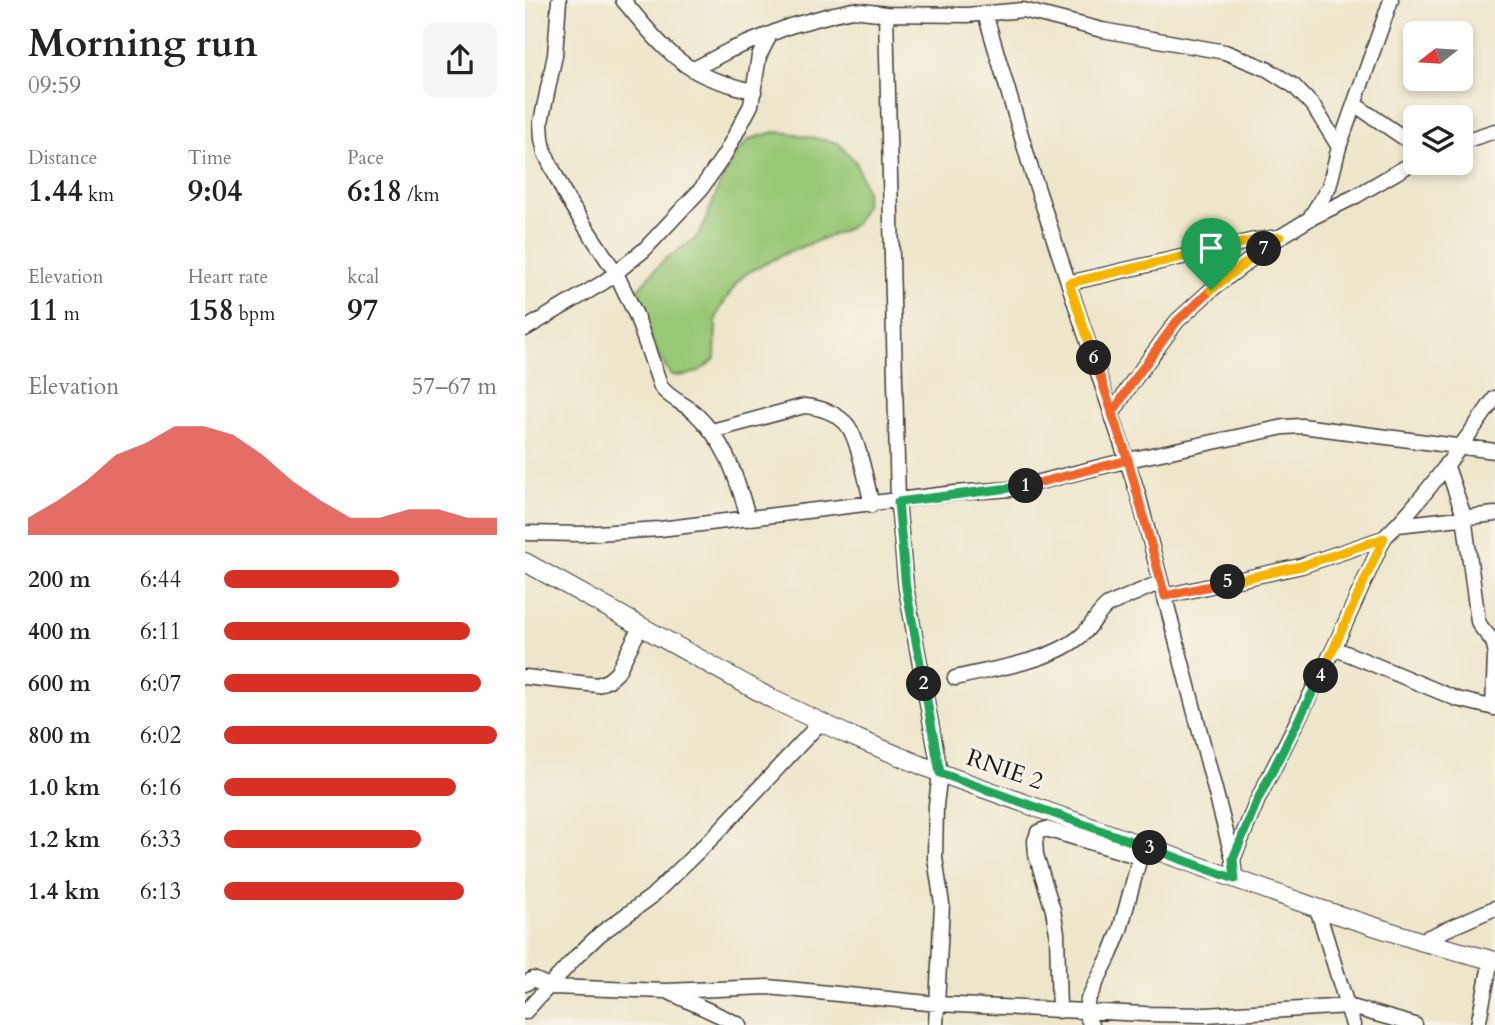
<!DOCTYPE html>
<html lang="en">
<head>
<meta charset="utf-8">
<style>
	:root { --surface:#fff; --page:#f6f6f6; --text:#222; --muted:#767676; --accent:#d93025 }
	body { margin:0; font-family:Cardo,serif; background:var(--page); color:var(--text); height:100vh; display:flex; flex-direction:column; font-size:26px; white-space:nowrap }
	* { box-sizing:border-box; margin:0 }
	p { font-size:23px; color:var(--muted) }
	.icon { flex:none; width:38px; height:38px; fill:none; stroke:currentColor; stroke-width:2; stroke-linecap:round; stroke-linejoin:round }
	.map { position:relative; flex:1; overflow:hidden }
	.panel { display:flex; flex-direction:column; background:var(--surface); width:525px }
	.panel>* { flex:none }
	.needle { width:46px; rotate:253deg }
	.controls { position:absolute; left:878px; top:21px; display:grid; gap:14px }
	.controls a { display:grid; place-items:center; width:70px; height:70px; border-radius:10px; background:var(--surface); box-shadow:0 4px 10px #0003; font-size:35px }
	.pin { position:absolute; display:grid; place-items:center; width:60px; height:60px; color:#fff; margin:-72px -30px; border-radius:50% 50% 50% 0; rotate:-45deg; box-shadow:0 0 7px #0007 }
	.pin .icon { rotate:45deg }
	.km { position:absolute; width:35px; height:35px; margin:-18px; border-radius:50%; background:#222; color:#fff; font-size:19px; line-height:35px; text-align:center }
	.round { display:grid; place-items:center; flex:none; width:74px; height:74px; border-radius:10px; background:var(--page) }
	.headline { display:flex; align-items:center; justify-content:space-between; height:119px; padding:0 28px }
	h1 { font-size:38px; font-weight:700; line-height:52px }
	.stats { display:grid; grid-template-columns:repeat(3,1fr); gap:10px; height:119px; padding:7px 28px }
	.stats div { display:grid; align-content:center }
	.stats b { font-size:30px; font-weight:700 }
	.stats small { font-size:19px; font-weight:400 }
	.stats p { font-size:19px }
	.chart { height:196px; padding:14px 28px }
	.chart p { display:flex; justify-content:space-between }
	.chart svg { width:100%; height:126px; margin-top:7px; fill:var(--accent); opacity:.7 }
	ul { padding:0 28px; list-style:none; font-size:23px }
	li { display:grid; grid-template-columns:112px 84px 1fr; align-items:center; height:52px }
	li i { height:18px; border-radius:9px; background:var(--accent) }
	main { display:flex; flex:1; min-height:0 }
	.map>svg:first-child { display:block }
	.green { fill:#98c775; stroke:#5a7248; stroke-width:2 }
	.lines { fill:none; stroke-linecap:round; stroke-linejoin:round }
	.minor-casing { stroke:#3c3a36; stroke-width:17 }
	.major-casing { stroke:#3c3a36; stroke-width:20 }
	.minor { stroke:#fff; stroke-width:14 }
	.major { stroke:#fff; stroke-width:18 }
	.split-1-casing { stroke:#fff; stroke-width:14 }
	.split-2-casing { stroke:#fff; stroke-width:14 }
	.split-3-casing { stroke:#fff; stroke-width:14 }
	.split-4-casing { stroke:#fff; stroke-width:14 }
	.split-5-casing { stroke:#fff; stroke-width:14 }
	.split-6-casing { stroke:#fff; stroke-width:14 }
	.split-7-casing { stroke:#fff; stroke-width:14 }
	.split-8-casing { stroke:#fff; stroke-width:14 }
	.split-1 { stroke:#f0652b; stroke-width:9 }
	.split-2 { stroke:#22a559; stroke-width:9 }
	.split-3 { stroke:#22a559; stroke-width:9 }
	.split-4 { stroke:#22a559; stroke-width:9 }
	.split-5 { stroke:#f5b400; stroke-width:9 }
	.split-6 { stroke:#f0652b; stroke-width:9 }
	.split-7 { stroke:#f5b400; stroke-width:9 }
	.split-8 { stroke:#f5b400; stroke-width:9 }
	.labels { text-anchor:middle; stroke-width:5; stroke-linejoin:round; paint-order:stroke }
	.street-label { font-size:24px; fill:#1c1c1c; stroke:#f7f3e8 }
</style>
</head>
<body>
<main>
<section class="panel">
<div class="headline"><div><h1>Morning run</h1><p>09:59</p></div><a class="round"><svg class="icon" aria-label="share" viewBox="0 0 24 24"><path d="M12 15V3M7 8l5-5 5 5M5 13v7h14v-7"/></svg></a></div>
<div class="stats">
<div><p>Distance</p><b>1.44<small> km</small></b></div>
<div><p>Time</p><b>9:04</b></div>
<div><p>Pace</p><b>6:18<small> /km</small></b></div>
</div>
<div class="stats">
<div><p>Elevation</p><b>11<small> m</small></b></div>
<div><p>Heart rate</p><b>158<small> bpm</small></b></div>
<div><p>kcal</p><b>97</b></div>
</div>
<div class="chart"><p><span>Elevation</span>57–67 m</p>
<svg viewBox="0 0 160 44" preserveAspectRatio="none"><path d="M0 44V38L10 32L20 25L30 16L40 12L50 6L60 6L70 9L80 16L90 25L100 32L110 38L120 38L130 35L140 35L150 38L160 38V44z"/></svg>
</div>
<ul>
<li><b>200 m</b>6:44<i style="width:64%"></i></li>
<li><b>400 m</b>6:11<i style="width:90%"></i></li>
<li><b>600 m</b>6:07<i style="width:94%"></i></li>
<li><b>800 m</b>6:02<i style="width:100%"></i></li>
<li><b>1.0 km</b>6:16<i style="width:85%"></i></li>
<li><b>1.2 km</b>6:33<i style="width:72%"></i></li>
<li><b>1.4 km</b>6:13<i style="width:88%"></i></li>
</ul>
</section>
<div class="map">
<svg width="970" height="1025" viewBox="0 0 970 1025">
	<rect width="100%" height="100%" fill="#f7f3e8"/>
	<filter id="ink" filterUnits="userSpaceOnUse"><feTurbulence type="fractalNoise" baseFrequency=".0143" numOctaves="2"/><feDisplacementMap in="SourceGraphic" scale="14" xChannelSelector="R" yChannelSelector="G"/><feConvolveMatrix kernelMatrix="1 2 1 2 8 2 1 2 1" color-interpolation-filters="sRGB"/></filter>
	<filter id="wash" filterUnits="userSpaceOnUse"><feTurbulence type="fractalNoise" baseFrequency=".00686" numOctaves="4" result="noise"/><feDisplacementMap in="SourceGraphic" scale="28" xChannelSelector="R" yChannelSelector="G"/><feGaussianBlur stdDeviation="1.57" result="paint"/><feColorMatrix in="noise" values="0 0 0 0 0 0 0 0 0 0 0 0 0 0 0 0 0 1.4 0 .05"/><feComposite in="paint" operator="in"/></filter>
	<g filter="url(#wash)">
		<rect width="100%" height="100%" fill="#eee6ca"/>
		<path class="green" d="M249,132L265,133L313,143L331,162L341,191L340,206L330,224L320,230L261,253L222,273L213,281L195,309L191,320L190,359C176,371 166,378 146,375C130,356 115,314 112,290L139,260L170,239L177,229L195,184L211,153L225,139Z"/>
	</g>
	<g filter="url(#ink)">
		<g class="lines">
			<defs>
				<path id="minor" d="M34,0L30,55L16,122L17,139L20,153L42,199L91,273L111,315L136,387C145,399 159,403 170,413C204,446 210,476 224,519
					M98,0C121,28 148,63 182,77C197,83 214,87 229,92
					M460,13L507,172L613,494L708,859L710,879
					M361,14L373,502L381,588L415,773L411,805L410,858L417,904L411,1025
					M169,69L205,50L265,26L309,14L328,10L361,14L442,15L498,10L577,30L700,52L742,69L769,86L789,107L814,147
					M829,104L891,146
					M936,142L970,131
					M786,216L804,187L814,147L866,0
					M544,283L726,241L755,237
					M0,329L79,282L119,250L176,189L200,154L226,105L234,56L245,35
					M587,414L606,384L652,321L686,290L755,237L786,218L831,196L891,161
					M187,431L279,406C294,407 313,413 323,426C334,441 342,485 347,505
					M921,464L939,516L953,621C957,633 969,636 970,650
					M873,525L970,514
					M0,533L56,534L135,529L430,493L486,489L603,460L759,427L777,426L970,451
					M640,596L776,566L859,538
					M809,648L932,699L970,708
					M0,677L73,685L84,680L92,673L116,626
					M430,678C469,668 528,662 558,634C568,625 572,613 583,605L636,582
					M968,708L970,656
					M708,859L733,799L809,648L859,538C901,497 936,446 970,398
					M792,908L828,1025
					M895,941L970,908
					M0,984L8,979L26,987L141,991L243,987L413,1004L620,1014L682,1015L823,1006L890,1025
					M146,993L215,1025
					M534,1011L532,933L528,910L511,855L510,841L513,832L521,829L615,857
					M0,1012L51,957L75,934L126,897L190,835L295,723
					M566,1025L560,1013L563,999L585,955L595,930L617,850
					M953,1025L966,960"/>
				<path id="major" d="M0,562L249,700L321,734L415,773L792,908L895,941L970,961"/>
			</defs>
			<use href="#minor" class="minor-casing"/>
			<use href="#major" class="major-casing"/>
			<use href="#minor" class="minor"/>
			<use href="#major" class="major"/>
		</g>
	</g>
	<g class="lines" filter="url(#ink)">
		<defs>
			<path id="split-1" d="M501,486L603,460L587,414L606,384L652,321L686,290"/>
			<path id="split-2" d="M399,684L381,588L373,502L501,486"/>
			<path id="split-3" d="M399,684L415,773L625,848"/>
			<path id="split-4" d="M625,848L710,879L708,859L733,799L796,676"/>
			<path id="split-5" d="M703,582L776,566L859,538L796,676"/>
			<path id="split-6" d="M569,358L603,460L640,596L703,582"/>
			<path id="split-7" d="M569,358L544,283L726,241L755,237L739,249"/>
			<path id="split-8" d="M686,290L739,249"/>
		</defs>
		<use href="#split-1" class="split-1-casing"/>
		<use href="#split-2" class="split-2-casing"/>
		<use href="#split-3" class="split-3-casing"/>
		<use href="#split-4" class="split-4-casing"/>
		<use href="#split-5" class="split-5-casing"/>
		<use href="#split-6" class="split-6-casing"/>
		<use href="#split-7" class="split-7-casing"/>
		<use href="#split-8" class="split-8-casing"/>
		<use href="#split-1" class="split-1"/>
		<use href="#split-2" class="split-2"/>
		<use href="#split-3" class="split-3"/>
		<use href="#split-4" class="split-4"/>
		<use href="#split-5" class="split-5"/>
		<use href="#split-6" class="split-6"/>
		<use href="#split-7" class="split-7"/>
		<use href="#split-8" class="split-8"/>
	</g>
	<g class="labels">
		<g class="street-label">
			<text transform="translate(480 769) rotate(19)" y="8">RNIE 2</text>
		</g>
	</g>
</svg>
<div class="controls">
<a><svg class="needle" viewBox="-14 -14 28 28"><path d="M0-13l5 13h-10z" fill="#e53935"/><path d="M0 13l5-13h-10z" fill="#767676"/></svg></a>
<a><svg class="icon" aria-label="layers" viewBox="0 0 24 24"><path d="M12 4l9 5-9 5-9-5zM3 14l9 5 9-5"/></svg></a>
</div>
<div class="pin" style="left:686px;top:290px;background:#1e9e55"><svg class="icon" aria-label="arrive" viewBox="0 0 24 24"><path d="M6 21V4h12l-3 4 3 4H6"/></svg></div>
<b class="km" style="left:501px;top:486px">1</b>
<b class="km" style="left:399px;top:684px">2</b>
<b class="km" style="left:625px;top:848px">3</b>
<b class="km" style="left:796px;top:676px">4</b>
<b class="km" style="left:703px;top:582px">5</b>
<b class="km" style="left:569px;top:358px">6</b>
<b class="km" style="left:739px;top:249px">7</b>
</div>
</main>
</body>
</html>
